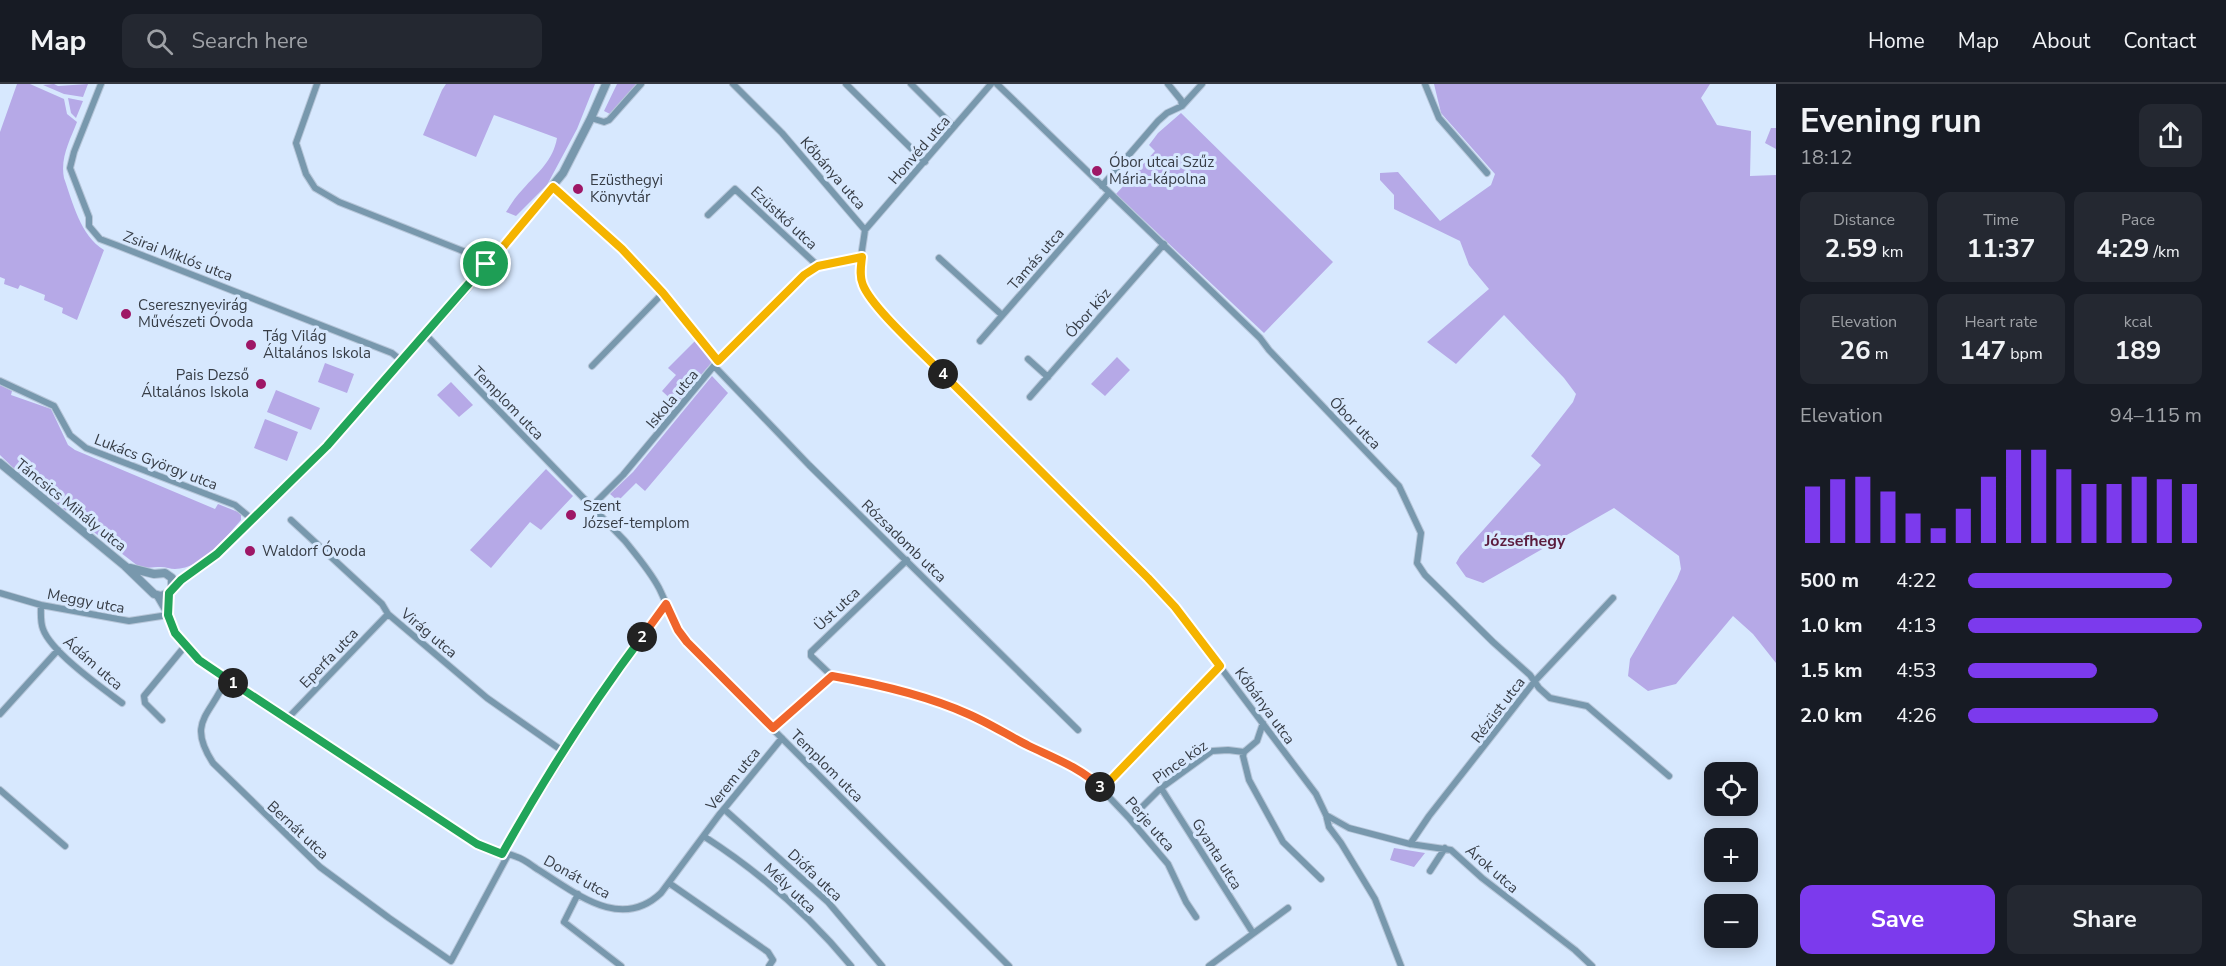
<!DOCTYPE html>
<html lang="en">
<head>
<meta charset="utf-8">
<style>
	:root { --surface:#171b24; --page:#242831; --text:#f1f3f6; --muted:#9ea1a6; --line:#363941; --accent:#7c3aed }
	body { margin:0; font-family:"Nunito Sans",sans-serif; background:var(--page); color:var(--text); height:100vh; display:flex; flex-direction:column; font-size:22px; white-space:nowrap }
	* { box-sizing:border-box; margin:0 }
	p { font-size:20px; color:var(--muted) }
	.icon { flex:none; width:33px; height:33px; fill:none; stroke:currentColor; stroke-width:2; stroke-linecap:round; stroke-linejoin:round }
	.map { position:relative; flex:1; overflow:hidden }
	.panel { display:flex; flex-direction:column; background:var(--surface); width:450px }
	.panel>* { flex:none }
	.controls { position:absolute; left:1704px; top:678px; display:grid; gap:12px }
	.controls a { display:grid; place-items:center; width:54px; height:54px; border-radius:12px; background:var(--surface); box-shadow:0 3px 15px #0003; font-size:30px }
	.pin { position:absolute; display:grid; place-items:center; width:51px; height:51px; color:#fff; margin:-26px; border:3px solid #fff; border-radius:50%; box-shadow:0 2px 6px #0007 }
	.km { position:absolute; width:30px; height:30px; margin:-15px; border-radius:50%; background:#222; color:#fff; font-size:16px; line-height:30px; text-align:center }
	.round { display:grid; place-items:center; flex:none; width:63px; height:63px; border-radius:12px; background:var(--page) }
	.head { display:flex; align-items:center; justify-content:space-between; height:102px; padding:0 24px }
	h1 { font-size:33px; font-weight:700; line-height:45px }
	.stats { display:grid; grid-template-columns:repeat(3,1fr); gap:9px; height:102px; padding:6px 24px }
	.stats div { display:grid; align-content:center; border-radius:12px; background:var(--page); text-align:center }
	.stats b { font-size:26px; font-weight:700 }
	.stats small { font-size:16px; font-weight:400 }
	.stats p { font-size:16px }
	.chart { height:168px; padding:12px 24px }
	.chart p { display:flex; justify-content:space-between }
	.chart svg { width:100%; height:108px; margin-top:6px; stroke:var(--accent); stroke-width:6 }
	.primary-button { display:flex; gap:12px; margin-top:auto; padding:12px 24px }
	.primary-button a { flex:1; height:69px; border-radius:12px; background:var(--accent); color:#fff; font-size:24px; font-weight:700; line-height:69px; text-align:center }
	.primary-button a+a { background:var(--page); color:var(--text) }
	ul { padding:0 24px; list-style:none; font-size:20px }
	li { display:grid; grid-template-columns:96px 72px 1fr; align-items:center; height:45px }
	li i { height:15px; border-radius:8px; background:var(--accent) }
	header { display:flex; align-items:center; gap:36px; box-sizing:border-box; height:84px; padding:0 30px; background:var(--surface); border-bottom:2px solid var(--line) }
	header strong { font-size:28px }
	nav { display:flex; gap:33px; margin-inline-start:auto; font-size:21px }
	.search { width:420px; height:54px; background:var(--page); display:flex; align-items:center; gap:15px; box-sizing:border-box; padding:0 21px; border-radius:12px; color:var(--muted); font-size:22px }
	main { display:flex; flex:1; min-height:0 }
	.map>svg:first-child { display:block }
	.green { fill:#b6a9e7 }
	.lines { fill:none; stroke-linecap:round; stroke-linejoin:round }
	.minor-casing { stroke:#b7c6d9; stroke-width:8 }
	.tertiary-casing { stroke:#b7c6d9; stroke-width:10 }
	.minor { stroke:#7898ad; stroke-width:6 }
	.tertiary { stroke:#7898ad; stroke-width:8 }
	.split-1-casing { stroke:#fff; stroke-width:12 }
	.split-2-casing { stroke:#fff; stroke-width:12 }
	.split-3-casing { stroke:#fff; stroke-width:12 }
	.split-4-casing { stroke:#fff; stroke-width:12 }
	.split-5-casing { stroke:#fff; stroke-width:12 }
	.split-1 { stroke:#22a559; stroke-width:8 }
	.split-2 { stroke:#22a559; stroke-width:8 }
	.split-3 { stroke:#f0652b; stroke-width:8 }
	.split-4 { stroke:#f5b400; stroke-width:8 }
	.split-5 { stroke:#f5b400; stroke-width:8 }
	.poi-dot { fill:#9e1766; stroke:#d7e8fe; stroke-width:2 }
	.labels { text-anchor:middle; stroke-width:6; stroke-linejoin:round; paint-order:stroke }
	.street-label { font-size:15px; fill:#373d46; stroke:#d7e8fe }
	.poi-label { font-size:15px; fill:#373d46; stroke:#d7e8fe; text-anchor:start }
	.neighbourhood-label { font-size:16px; font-weight:bold; fill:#5b1c3d; stroke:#d7e8fe }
</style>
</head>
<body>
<header>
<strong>Map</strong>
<div class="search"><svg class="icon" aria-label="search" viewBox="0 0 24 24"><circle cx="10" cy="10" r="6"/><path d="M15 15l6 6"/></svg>Search here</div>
<nav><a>Home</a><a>Map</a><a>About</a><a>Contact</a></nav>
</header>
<main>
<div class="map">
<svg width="1776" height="882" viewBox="0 0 1776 882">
	<rect width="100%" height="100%" fill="#d7e8fe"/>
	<path class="green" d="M17,0H30L64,15L67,30L77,38C70,56 60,74 64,94C73,119 80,151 104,166L77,236L62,229L63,224L44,216L45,211L20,201L18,205L4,200L5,195L0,193V48Z
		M54,0L58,2L88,0L83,13L64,10L43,1Z
		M446,0H595L577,45L547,101L516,132L506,128C511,120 516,112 523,105C538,88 553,77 557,54L494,31L476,73L423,51L442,6Z
		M617,0H637L610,30L604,27Z
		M1434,0H1710L1701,14L1717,41L1751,47L1750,92L1776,91V579L1753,550L1733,532L1676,600L1648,607L1628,592L1630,575L1677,495L1681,485L1679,472L1614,424L1483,499L1466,493L1456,479L1460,472L1541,381L1531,372L1573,318L1576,310L1564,294L1504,231L1456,280L1427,258L1489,205L1469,181L1460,157L1394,125V111L1380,96V89L1398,88L1440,137L1491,101L1495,90L1441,29Z
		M68,14L83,17L76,34L71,29Z
		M1181,29L1333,178L1264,249L1116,110L1155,67L1149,61L1158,49Z
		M1771,44H1776V65L1765,59Z
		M695,257L712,278L676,320L662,307L676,291L668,284Z
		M1117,273L1130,286L1105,312L1091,300Z
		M325,279L354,290L347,309L318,298Z
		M712,292L728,309L645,407L636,399L618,417L610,410L633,388Z
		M451,298L473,321L459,333L437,311Z
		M0,301L12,307L11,311L51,325L68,361L75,366L215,425L218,420L238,428L241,431V436C224,455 203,484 175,485C170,485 166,483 161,483C152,483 147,485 138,482L26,396L0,371Z
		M276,306L320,324L311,346L267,328Z
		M265,335L298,348L287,377L254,364Z
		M546,385L573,412L541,446L530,438L491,484L470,466Z
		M1394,764L1425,769L1414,783L1390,776Z"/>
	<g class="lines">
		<defs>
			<path id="minor" d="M101,0L74,68L70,84L89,133V142L100,155L116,161L392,269L402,277
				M317,0L296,59L306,90L315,104L339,118L463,167L486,180
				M733,0L782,49L865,146C860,183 854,192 878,223L1175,523L1316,710L1326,731L1329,743L1341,759L1375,815L1401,882
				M846,0L925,78
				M911,0L954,43
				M997,0L1260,254L1269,266L1399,402L1421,449L1417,479L1425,491L1493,558L1530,591L1539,604L1550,614L1587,622L1669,692
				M1168,0L1181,16L1182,22
				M1425,0L1439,34L1487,89
				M591,34L604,38L609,36L641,0
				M1102,102L1158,37L1167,29L1182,22L1202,0
				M553,103L622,165L663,209L718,277
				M708,131L735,105L818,182
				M865,146L991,0
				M939,174L1002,231
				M425,250L625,457C637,472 650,487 659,504C668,522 674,542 687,559L1009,882
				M980,257L1109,109
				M1028,275L1048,293
				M592,282L663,209
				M715,283L809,381L1078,646
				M0,297L54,322L70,351L86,364L235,421L253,436
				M1030,313L1164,160
				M592,422L623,391L718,277L804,191L818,182L862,173
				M291,436L382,520L388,530L487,614L564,668
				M0,509L41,521L129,537L168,531
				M157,512L168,531L175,549L199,576L477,760C491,766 504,768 517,773C524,775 531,781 537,785C575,808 620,848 661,809L719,731L782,654
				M41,521C41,529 40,537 43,545C51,568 102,604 122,619
				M168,530L169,509
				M834,594L811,572V568L907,476
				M226,595C211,632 186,637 213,679L320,783L389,834L451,877L508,771
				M0,630L58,566
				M287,635L388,530
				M162,636L145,619L144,612L185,562
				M1263,639L1257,657L1244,668L1243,672L1249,696L1283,758L1321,795
				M773,644L832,592L873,601L931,617L968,630L1090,693L1129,734L1168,780L1186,818L1196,833
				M1161,704L1253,849
				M1102,705L1220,582
				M0,706L65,762
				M725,726L828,818L882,882
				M1137,728L1161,704L1212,667L1228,666L1244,668
				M1326,731L1349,744L1410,760L1451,766L1482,794L1575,866L1592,882
				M705,753C759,788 810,832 851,882
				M1410,760L1429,732L1534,598L1613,514
				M502,769L616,587L666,521
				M1430,787L1445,764
				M669,799L768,868L773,876L769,882
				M578,810L564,838L621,882
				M1209,882L1288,824"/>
			<path id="tertiary" d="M0,379L125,482L154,510L161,512L169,509L181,496L217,470L296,394L327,362L497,170L563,89L591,34L606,0
				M130,484L154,490L165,489L172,494V505"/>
		</defs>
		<use href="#minor" class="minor-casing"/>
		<use href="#tertiary" class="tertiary-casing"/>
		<use href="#minor" class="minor"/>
		<use href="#tertiary" class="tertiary"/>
	</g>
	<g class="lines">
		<defs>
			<path id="split-1" d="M233,599L199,576L175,549L168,531L169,509L181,496L217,470L327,362L486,180"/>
			<path id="split-2" d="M233,599L477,760L502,770C544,695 591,621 642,553"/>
			<path id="split-3" d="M642,553L666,520L678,546L687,558L773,644L832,592C877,600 926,611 968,630C989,639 1009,652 1029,662C1054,674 1081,684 1100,703"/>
			<path id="split-4" d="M943,290L1148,494L1175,523L1220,582L1102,705L1100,703"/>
			<path id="split-5" d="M486,180L497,170L553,103L622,165L663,209L718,277L804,191L818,182L862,173C861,182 859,192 863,201C872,224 924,270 943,290"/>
		</defs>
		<use href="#split-1" class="split-1-casing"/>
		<use href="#split-2" class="split-2-casing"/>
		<use href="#split-3" class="split-3-casing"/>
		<use href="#split-4" class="split-4-casing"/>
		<use href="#split-5" class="split-5-casing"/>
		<use href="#split-1" class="split-1"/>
		<use href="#split-2" class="split-2"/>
		<use href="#split-3" class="split-3"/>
		<use href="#split-4" class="split-4"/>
		<use href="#split-5" class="split-5"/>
	</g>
	<g class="poi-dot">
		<circle cx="1097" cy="87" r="6"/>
		<circle cx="578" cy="105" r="6"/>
		<circle cx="126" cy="230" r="6"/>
		<circle cx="251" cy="261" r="6"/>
		<circle cx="261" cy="300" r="6"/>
		<circle cx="571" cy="431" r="6"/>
		<circle cx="250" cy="467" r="6"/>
	</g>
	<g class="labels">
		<g class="street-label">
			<text transform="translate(919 66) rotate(-49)" y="5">Honvéd utca</text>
			<text transform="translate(833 89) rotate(49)" y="5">Kőbánya utca</text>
			<text transform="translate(784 134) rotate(43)" y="5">Ezüstkő utca</text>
			<text transform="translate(178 172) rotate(21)" y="5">Zsirai Miklós utca</text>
			<text transform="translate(1036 175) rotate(-49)" y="5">Tamás utca</text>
			<text transform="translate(1088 229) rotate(-49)" y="5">Óbor köz</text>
			<text transform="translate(672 315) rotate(-50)" y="5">Iskola utca</text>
			<text transform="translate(508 319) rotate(46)" y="5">Templom utca</text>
			<text transform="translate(1355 339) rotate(46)" y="5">Óbor utca</text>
			<text transform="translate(156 378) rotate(21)" y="5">Lukács György utca</text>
			<text transform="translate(71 421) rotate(39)" y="5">Táncsics Mihály utca</text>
			<text transform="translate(904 457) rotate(44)" y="5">Rózsadomb utca</text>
			<text transform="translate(86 517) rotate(11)" y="5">Meggy utca</text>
			<text transform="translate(837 525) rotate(-43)" y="5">Üst utca</text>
			<text transform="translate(429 549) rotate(40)" y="5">Virág utca</text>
			<text transform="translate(329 574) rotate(-46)" y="5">Eperfa utca</text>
			<text transform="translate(93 579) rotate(41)" y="5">Ádám utca</text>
			<text transform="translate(1265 622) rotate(54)" y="5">Kőbánya utca</text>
			<text transform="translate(1498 626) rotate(-53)" y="5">Rézüst utca</text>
			<text transform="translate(1180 678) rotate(-35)" y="5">Pince köz</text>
			<text transform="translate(827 682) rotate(45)" y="5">Templom utca</text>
			<text transform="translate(733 695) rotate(-51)" y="5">Verem utca</text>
			<text transform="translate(1150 740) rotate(49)" y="5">Perje utca</text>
			<text transform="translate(298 746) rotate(43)" y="5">Bernát utca</text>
			<text transform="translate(1217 770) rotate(58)" y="5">Gyanta utca</text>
			<text transform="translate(1492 785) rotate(41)" y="5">Árok utca</text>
			<text transform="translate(815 791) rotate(43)" y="5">Diófa utca</text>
			<text transform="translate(577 793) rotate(29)" y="5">Donát utca</text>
			<text transform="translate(790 804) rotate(43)" y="5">Mély utca</text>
		</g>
		<g class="poi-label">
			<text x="1109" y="83">Óbor utcai Szűz<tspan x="1109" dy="17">Mária-kápolna</tspan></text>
			<text x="590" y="101">Ezüsthegyi<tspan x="590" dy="17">Könyvtár</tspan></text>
			<text x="138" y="226">Cseresznyevirág<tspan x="138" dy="17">Művészeti Óvoda</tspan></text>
			<text x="263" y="257">Tág Világ<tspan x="263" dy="17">Általános Iskola</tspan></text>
			<text x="249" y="296" text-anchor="end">Pais Dezső<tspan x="249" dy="17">Általános Iskola</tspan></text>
			<text x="583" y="427">Szent<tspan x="583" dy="17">József-templom</tspan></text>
			<text x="262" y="472">Waldorf Óvoda</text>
		</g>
		<g class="neighbourhood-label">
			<text x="1525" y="462">Józsefhegy</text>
		</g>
	</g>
</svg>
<div class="controls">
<a><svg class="icon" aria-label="locate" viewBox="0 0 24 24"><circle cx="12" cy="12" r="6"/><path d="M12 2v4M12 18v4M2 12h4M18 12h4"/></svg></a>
<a>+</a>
<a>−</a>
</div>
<div class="pin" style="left:486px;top:180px;background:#1e9e55"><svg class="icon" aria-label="arrive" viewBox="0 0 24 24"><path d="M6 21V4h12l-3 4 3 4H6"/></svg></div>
<b class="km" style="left:233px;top:599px">1</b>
<b class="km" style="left:642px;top:553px">2</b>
<b class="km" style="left:1100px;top:703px">3</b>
<b class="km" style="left:943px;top:290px">4</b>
</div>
<section class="panel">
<div class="head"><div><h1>Evening run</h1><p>18:12</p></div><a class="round"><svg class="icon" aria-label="share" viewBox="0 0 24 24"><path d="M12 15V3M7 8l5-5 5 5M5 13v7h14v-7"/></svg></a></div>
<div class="stats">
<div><p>Distance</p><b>2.59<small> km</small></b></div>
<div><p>Time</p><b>11:37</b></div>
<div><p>Pace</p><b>4:29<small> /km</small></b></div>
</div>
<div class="stats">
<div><p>Elevation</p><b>26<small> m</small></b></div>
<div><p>Heart rate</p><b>147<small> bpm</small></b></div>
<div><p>kcal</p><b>189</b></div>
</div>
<div class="chart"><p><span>Elevation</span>94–115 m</p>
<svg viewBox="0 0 160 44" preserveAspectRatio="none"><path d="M5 44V21M15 44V18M25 44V17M35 44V23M45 44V32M55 44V38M65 44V30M75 44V17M85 44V6M95 44V6M105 44V14M115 44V20M125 44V20M135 44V17M145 44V18M155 44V20"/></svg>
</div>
<ul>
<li><b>500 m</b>4:22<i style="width:87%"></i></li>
<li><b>1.0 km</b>4:13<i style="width:100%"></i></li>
<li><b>1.5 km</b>4:53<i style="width:55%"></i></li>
<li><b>2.0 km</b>4:26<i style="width:81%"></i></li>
</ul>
<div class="primary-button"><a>Save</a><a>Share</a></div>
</section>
</main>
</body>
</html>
